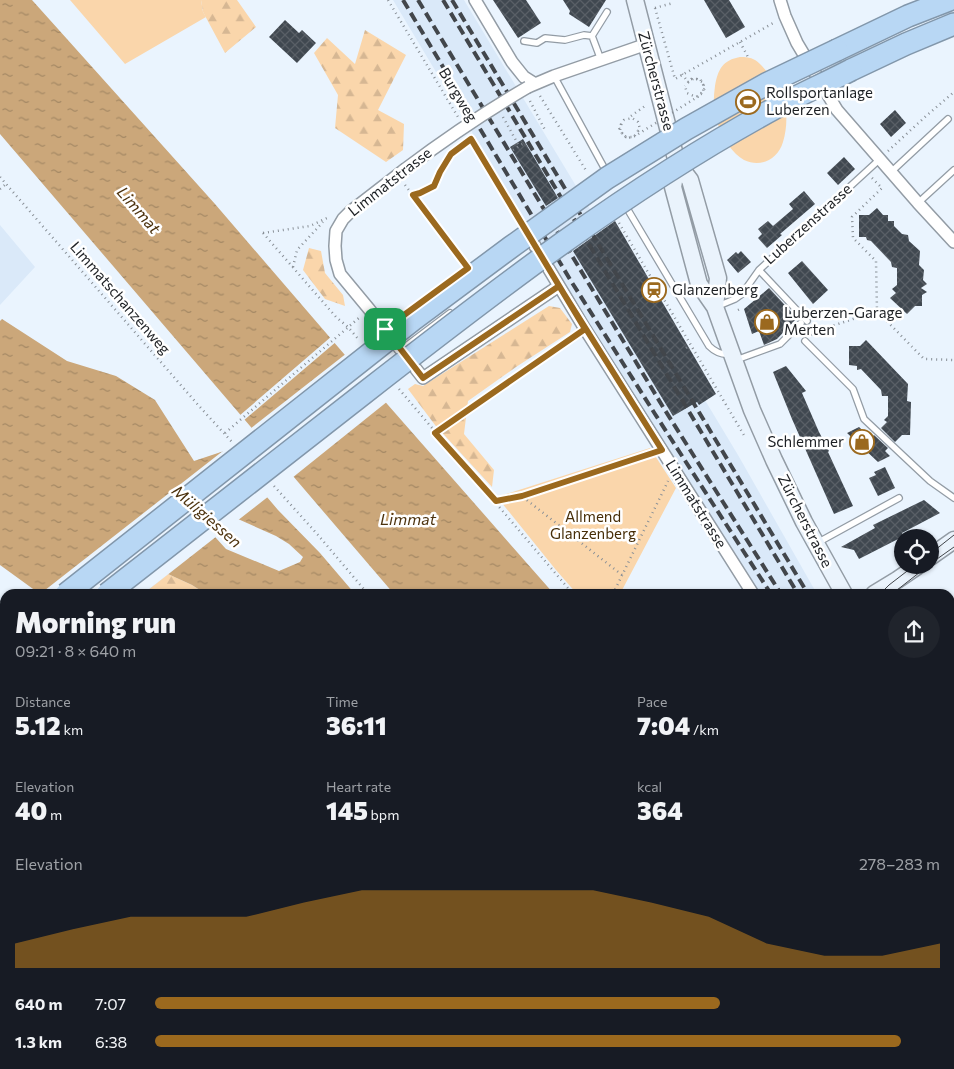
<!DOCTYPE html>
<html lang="en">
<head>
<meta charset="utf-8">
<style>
	:root { --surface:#171b24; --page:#20242c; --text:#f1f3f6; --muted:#9ea1a6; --accent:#9b691e }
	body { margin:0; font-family:Commissioner,sans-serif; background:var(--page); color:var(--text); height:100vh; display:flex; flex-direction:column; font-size:19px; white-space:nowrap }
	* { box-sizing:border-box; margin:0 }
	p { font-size:16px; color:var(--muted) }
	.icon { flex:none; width:28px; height:28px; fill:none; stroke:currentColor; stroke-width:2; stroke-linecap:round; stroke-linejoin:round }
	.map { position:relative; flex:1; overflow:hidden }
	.panel { position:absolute; left:0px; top:589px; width:955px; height:481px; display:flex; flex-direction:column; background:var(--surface); border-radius:15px 15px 0 0; box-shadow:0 1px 4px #0004 }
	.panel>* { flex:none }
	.tools { position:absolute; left:894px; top:529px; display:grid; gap:10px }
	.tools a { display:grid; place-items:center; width:45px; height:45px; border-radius:50%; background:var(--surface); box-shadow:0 1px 4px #0004; font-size:25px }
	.pin { position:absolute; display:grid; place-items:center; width:42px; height:42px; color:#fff; margin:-21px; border-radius:10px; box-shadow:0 2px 8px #0006 }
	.round { display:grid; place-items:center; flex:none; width:52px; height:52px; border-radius:26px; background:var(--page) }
	.headline { display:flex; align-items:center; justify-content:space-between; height:85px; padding:0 15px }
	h1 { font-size:28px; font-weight:800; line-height:38px }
	.metrics { display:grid; grid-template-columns:repeat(3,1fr); gap:8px; height:85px; padding:5px 15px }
	.metrics div { display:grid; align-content:center }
	.metrics b { font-size:25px; font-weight:800 }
	.metrics small { font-size:14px; font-weight:400 }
	.metrics p { font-size:14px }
	.chart { height:140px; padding:10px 15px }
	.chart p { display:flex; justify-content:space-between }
	.chart svg { width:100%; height:90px; margin-top:5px; fill:var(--accent); opacity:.7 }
	ul { padding:0 15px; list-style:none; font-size:16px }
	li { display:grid; grid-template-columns:80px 60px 1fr; align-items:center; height:38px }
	li i { height:12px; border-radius:6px; background:var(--accent) }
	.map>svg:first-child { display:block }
	.built { fill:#dae9f9 }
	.green { fill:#fad6ab }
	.forest { fill:url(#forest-firs) }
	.water { fill:url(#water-ripples); fill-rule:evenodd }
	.pier { fill:#eaf4fe }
	.building { fill:url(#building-cross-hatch) }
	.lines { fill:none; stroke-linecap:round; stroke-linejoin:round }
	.lane-casing { stroke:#939ca5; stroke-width:8 }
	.street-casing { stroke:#939ca5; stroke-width:14 }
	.secondary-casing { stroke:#939ca5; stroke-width:19 }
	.primary-casing { stroke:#8297ab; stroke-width:21 }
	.highway-casing { stroke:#8297ab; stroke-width:24 }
	.path { stroke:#888f96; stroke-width:2.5; stroke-dasharray:1 4; stroke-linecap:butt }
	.lane { stroke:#fff; stroke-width:5.5 }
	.street { stroke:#fff; stroke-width:11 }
	.secondary { stroke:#eaf3fc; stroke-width:16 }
	.primary { stroke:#d4e7f8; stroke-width:19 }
	.highway { stroke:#b8d7f4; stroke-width:21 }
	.tram { stroke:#42464b; stroke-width:1 }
	.rail { stroke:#42464b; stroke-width:4; stroke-dasharray:10 5; stroke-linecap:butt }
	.street-bridge-casing { stroke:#939ca5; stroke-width:14; stroke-linecap:butt }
	.highway-bridge-casing { stroke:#8297ab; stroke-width:24; stroke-linecap:butt }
	.path-bridge { stroke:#888f96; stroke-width:2.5; stroke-dasharray:1 4; stroke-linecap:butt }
	.street-bridge { stroke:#fff; stroke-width:11 }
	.highway-bridge { stroke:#b8d7f4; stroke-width:21 }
	.route-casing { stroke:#fff; stroke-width:10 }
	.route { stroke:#9b691e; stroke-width:6 }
	.labels { text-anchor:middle; stroke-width:5; stroke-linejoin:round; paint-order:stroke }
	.street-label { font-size:15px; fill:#1d2024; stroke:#fff }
	.poi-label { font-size:15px; fill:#1d2024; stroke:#fff; text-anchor:start }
	.park-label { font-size:15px; fill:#462d07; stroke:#fff }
	.water-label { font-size:16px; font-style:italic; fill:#4d330f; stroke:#fff }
</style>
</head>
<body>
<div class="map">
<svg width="954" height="1069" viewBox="0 0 954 1069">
	<defs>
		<pattern id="forest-firs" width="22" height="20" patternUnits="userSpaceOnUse" patternTransform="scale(1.25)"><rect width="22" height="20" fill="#fad6ab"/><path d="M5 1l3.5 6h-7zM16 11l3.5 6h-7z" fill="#d6b793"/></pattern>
		<pattern id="water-ripples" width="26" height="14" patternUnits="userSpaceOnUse" patternTransform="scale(1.25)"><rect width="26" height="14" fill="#cba77a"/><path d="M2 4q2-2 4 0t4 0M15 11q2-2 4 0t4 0" fill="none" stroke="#a48864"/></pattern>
		<pattern id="building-cross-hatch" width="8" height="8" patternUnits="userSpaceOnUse" patternTransform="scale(1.25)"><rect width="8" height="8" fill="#404850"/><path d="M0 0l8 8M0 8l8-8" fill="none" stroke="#595f66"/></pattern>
	</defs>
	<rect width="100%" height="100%" fill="#eaf4fe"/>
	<path class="built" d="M393,0H464L738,455L817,594H759L576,306Z
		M0,225L35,267L0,305Z
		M950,816L954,823V922L950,916Z
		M5,873V1043L0,1032V878Z
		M14,1065H126V1069H16Z"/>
	<path class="green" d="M70,0H201L203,12L206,17L125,64Z
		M740,57C745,57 750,57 755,60C768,68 783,96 786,111C787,121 786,132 783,142C778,159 761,168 744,160C733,154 723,139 719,127C713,114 713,100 715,86C718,69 723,60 740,57Z
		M650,448L676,488L620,594H577L556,570L497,497Z
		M169,1065H506L513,1069H169Z"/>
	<path class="forest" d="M201,0H237L256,27L225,53L203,12Z
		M365,30L406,55L378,110L404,124L403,150L386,162L335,128L338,95L314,53L327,38L355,64Z
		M309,248L321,251L325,273L343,295L345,306L325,299L303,270Z
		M549,306L560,308L572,324L570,332L516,367L468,401L464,434L494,470L492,487L435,425L408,389L415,384L423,386Z
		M168,574L192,585L206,594H143Z
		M0,664L5,672V867L0,872Z
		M0,1028L5,1041V1065H15L16,1069H0Z
		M495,1065H687L693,1069H503Z
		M717,1065H769L772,1069H711Z"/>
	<path class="water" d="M0,0H32L215,204L388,405L554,594H394L0,134Z
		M2,319L67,361L116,376L155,400L194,461L227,450L278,510L320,553L355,594H336L334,592L332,594H206L192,585L168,574L143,594H40L0,565V321ZM216,501L229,515L276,536L289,544L303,557L300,562L279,571L226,549L196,516Z
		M950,1050L954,1054V1069H807L803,1065H950Z"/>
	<path class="pier" d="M332,336L337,341L243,421L239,416Z
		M347,353L388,401L292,478L250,429Z
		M228,447L269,496L237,521L228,517L215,504L200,516L217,536L143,594H40Z"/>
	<path class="building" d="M493,0H526L541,23L518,38Z
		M563,0H606L589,27L569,14L570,11Z
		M704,0H729L745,27L726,38Z
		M285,20L299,33L302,30L316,43L297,63L269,37Z
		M895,110L906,123L891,137L880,124Z
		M523,139L558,198L546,206L510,147Z
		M844,157L855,169L838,185L827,173Z
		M804,191L815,204L780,234L782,235L767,248L758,238L762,234L758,229L768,221L773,226L793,209L789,204Z
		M877,208L883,215H888V221H894V226L902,234L908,235L909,241L920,251L919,265L924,270L923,280L927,284L921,288L927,292L922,295V306H915L907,314L890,298L896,293L892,289L897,285V268L892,267L891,262L871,241L867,240L866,237H859V215H869Z
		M615,221L716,394L699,405L697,402L673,416L573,251Z
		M741,251L751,262L738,273L727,260L736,252L738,254Z
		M802,261L828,290L813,304L788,273Z
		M769,288L797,318L777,339L764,345L759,331L752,334L744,309Z
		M866,340L908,384L907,401L911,402L910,435H902L895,442L881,428L887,422L884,420L888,416V396H882L881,390L861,369L857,370V366L849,365V346H860Z
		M786,366L806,391L802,393L819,432L829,451L828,452L853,506L834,514L792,419L773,372Z
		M859,427L871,438L874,435L888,448L885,451L890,456L878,462L847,433Z
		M885,467L895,488L878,496L869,478L876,475L874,472Z
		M924,500L940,513L902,533L904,536L859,559L854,550L841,547L875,528L873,525Z"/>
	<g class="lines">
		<defs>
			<path id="lane" d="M592,36L607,12
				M524,41L537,43L545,38L565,40L584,35L592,36L601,60
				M554,76L607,173
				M891,172L948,119
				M918,203L954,170
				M625,205L709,346C715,352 721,355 730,354
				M759,270L807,321
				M718,306L735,299L742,294L759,270L880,159
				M805,341L853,389L864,419L930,481L954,498
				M401,350L450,313
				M736,360L780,344L801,323
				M817,543L899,498"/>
			<path id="street" d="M475,0L512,62L524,77L535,84
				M780,0L785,16L797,43L837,110L918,203L954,242
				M528,87L554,76L647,44
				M404,170L351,211L343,219L336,231L335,246L336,260L340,274L369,309L423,378L559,286
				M526,231L585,329L753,594"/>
			<path id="secondary" d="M635,0L677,163L690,180L718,278L715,307
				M677,163L673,187L699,284L715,307L752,410L774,460L804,522L844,594
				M930,557L954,540
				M874,594L897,580L919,565
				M950,761L954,767
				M950,801L954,808"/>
			<path id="primary" d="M0,624L5,630
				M145,1065V1069"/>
			<path id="highway" d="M837,50L908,16L949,0
				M851,70L906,44L954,24
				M0,677L5,673"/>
		</defs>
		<use href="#lane" class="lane-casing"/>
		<use href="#street" class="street-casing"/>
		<use href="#secondary" class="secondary-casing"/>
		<use href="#primary" class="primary-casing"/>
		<use href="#highway" class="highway-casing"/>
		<path class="path" d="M388,0L458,117
			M655,8L675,79L775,22
			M655,8L673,3
			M740,42L748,57
			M682,74L688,82L695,78L704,83L703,93L696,97L687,93L685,86
			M540,96L587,172
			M530,101L545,130
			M631,116L645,106
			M503,117L519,146
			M621,124L620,131L626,137H634L638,131
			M469,137L519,220
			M513,150L524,143
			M888,151L925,117L954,92
			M0,177L199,406L232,442
			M872,178L882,188L852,217L853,238L876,261L877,311
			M405,185L464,262
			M0,189L6,184
			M413,195L420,193L435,186C440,174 445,159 456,150
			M619,223L745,437
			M263,233L336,317L348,327L359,340
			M263,233L310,226L329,217
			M293,267L297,250L323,222
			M738,310L740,309
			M811,335L814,332L877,311L924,359L954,360
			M686,348L690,345
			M399,389L573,594
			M225,433L360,317
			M435,433L575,336
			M274,486L318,535L368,594
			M523,497L622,575
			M496,501L522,496L651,453
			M613,594L668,481
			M0,601L5,607
			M950,1025L954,1029
			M0,1032L5,1043
			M14,1065L16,1069
			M237,1065L240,1069
			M548,1065L555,1069
			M780,1065L783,1069"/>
		<use href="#lane" class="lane"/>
		<use href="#street" class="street"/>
		<use href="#secondary" class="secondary"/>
		<use href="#primary" class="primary"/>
		<use href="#highway" class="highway"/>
		<path class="tram" d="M930,554L954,535
			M930,564L954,547
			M880,594L889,585L915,565
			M892,594L929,565
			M950,774L954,781
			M950,787L954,793"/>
		<path class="rail" d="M403,0L571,281L655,414L771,594
			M418,0L663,407L781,594
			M443,0L798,594
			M452,0L808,594
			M950,831L954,838
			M950,848L954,854
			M950,870L954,877
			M950,886L954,893"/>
		<defs>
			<path id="street-bridge" d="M404,170C444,140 485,112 528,87"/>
			<path id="highway-bridge" d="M66,594L414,319L511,247L607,178L686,129L768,83L837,50
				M107,594C192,527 278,461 363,394C495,291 629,187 777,107C801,94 826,83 851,70
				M0,646L5,642"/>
		</defs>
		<use href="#street-bridge" class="street-bridge-casing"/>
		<use href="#highway-bridge" class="highway-bridge-casing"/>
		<path class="path-bridge" d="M638,131L640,129L638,122L632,118L624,120L619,128L623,135L628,138L635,136L699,96L705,88L700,79H691L685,86"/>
		<use href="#street-bridge" class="street-bridge"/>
		<use href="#highway-bridge" class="highway-bridge"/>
	</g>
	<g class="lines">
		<defs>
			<path id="route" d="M385,329L468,268L413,195L420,193L434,186L440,172L451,154L471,139L585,329L435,433L496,501L522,496L662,450L559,286L423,378L385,329"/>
		</defs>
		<use href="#route" class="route-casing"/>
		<use href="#route" class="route"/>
	</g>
	<defs>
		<symbol id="stadium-ring" viewBox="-11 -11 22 22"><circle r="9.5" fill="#fff" stroke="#9b691e" stroke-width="1.5"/><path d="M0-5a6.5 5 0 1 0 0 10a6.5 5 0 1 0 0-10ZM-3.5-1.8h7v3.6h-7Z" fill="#9b691e"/></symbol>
		<symbol id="station-ring" viewBox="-11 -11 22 22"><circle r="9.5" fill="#fff" stroke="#9b691e" stroke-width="1.5"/><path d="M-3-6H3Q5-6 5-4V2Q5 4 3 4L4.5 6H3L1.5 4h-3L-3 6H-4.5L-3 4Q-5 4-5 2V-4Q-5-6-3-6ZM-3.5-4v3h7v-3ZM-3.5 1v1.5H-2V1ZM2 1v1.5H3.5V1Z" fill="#9b691e"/></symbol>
		<symbol id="shop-ring" viewBox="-11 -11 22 22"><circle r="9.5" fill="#fff" stroke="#9b691e" stroke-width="1.5"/><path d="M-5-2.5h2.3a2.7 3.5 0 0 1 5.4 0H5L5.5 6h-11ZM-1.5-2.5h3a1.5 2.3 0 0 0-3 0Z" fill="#9b691e"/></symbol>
	</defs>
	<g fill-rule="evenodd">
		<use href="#stadium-ring" x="734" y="88" width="28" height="28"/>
		<use href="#station-ring" x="640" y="276" width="28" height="28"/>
		<use href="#shop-ring" x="753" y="308" width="28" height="28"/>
		<use href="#shop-ring" x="848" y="428" width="28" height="28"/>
	</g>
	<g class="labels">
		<g class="street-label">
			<text transform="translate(656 81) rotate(75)" y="5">Zürcherstrasse</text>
			<text transform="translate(458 95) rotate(59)" y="5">Burgweg</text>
			<text transform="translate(390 182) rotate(-38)" y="5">Limmatstrasse</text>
			<text transform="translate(808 224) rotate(-42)" y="5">Luberzenstrasse</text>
			<text transform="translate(120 298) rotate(49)" y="5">Limmatschanzenweg</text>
			<text transform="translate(696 504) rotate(58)" y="5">Limmatstrasse</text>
			<text transform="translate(805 521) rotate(63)" y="5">Zürcherstrasse</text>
		</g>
		<g class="poi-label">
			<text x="766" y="98">Rollsportanlage<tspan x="766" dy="17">Luberzen</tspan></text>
			<text x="672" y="295">Glanzenberg</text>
			<text x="784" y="318">Luberzen-Garage<tspan x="784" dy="17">Merten</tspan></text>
			<text x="844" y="447" text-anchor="end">Schlemmer</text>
		</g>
		<g class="park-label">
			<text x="593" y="522">Allmend<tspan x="593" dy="17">Glanzenberg</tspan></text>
		</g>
		<g class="water-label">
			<text transform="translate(139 210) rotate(49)" y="6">Limmat</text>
			<text transform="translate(207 516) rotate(41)" y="6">Müligiessen</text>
			<text x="408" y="525">Limmat</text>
		</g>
	</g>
</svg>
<div class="tools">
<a><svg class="icon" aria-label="locate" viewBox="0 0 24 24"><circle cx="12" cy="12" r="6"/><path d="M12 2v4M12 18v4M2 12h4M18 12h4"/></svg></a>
</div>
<div class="pin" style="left:385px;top:329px;background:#1e9e55"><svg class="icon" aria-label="arrive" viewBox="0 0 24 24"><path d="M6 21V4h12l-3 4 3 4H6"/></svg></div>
<section class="panel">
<div class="headline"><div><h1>Morning run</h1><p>09:21 · 8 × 640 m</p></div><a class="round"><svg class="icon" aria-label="share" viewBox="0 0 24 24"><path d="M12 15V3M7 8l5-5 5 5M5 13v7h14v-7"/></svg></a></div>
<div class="metrics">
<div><p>Distance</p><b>5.12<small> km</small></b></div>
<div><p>Time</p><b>36:11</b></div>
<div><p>Pace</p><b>7:04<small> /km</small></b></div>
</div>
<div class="metrics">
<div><p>Elevation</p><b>40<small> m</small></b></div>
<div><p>Heart rate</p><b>145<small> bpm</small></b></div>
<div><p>kcal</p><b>364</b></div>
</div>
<div class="chart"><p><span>Elevation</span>278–283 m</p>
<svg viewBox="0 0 160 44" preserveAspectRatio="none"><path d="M0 44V32L10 25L20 19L30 19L40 19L50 12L60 6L70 6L80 6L90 6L100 6L110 12L120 19L130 32L140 38L150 38L160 32V44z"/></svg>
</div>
<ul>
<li><b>640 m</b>7:07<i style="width:72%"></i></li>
<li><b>1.3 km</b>6:38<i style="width:95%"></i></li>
</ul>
</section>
</div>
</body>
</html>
